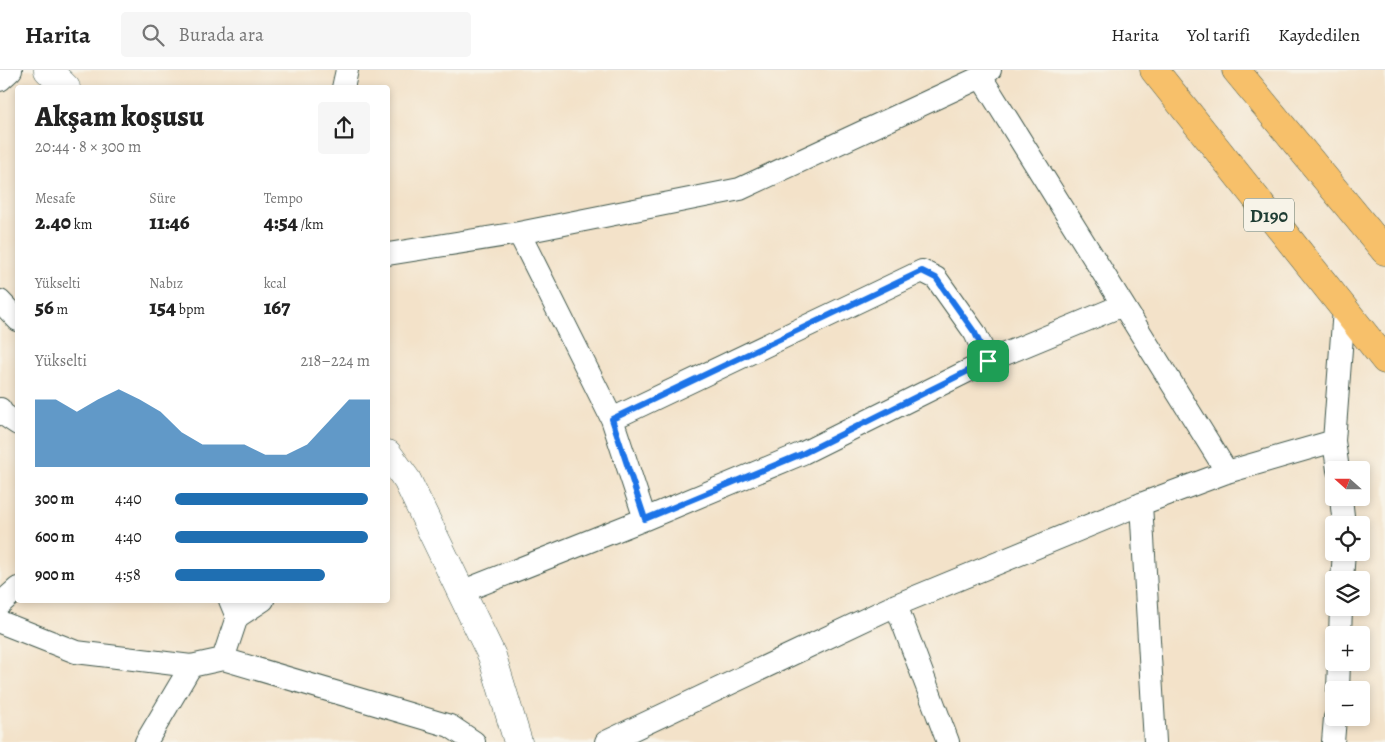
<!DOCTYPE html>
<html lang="tr">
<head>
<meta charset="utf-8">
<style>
	:root { --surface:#fff; --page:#f6f6f6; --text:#222; --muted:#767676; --line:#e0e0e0; --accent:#1f6fb2 }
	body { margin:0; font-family:Alegreya,serif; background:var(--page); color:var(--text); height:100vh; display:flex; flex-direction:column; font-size:19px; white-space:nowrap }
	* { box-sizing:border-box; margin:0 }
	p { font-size:16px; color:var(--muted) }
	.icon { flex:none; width:28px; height:28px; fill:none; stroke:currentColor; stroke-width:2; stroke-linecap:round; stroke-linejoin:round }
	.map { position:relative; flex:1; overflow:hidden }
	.drawer { position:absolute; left:15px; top:15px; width:375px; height:518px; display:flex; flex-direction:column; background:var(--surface); border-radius:5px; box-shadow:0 2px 8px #0003 }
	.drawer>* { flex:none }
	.needle { width:32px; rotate:291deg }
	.buttons { position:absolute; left:1325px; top:391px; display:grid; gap:10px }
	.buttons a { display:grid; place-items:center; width:45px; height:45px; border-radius:5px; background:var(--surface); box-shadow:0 2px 8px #0003; font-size:25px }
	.pin { position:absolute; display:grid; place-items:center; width:42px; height:42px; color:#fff; margin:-21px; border-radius:10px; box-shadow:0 2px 8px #0006 }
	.round { display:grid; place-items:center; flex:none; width:52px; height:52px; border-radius:5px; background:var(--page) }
	.summary { display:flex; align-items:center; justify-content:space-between; height:85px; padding:0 20px }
	h1 { font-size:28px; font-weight:800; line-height:38px }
	.metrics { display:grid; grid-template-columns:repeat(3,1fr); gap:8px; height:85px; padding:5px 20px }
	.metrics div { display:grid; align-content:center }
	.metrics b { font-size:21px; font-weight:800 }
	.metrics small { font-size:14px; font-weight:400 }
	.metrics p { font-size:14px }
	.chart { height:140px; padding:10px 20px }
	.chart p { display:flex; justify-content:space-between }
	.chart svg { width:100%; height:90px; margin-top:5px; fill:var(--accent); opacity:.7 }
	ul { padding:0 20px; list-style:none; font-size:16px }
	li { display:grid; grid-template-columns:80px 60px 1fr; align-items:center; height:38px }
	li i { height:12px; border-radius:6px; background:var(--accent) }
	header { display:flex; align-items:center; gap:30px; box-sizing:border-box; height:70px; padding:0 25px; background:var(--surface); border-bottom:1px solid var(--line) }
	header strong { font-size:24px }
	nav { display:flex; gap:28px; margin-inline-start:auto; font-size:18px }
	.search { width:350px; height:45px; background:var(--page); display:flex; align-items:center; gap:12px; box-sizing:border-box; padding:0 18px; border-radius:5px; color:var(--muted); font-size:19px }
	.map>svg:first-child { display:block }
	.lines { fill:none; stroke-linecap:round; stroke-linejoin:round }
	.minor-casing { stroke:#3f564a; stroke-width:24 }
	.tertiary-casing { stroke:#3f564a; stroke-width:29 }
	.primary-casing { stroke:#3f564a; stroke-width:29 }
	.minor { stroke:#fff; stroke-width:22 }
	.tertiary { stroke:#fff; stroke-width:28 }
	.primary { stroke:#f7c06b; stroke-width:28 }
	.route-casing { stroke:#fff; stroke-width:10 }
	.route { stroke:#1a73e8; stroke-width:6 }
	.labels { text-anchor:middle; stroke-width:4.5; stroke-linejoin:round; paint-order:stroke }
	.shield { fill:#f7f3e8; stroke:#60746a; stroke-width:1 }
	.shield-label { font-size:19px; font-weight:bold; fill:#1f3d34 }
</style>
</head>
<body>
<header>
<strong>Harita</strong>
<div class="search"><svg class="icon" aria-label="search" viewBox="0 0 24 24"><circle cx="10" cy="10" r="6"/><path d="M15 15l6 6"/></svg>Burada ara</div>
<nav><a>Harita</a><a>Yol tarifi</a><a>Kaydedilen</a></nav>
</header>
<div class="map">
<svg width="1385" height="672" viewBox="0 0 1385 672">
	<rect width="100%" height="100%" fill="#f7f3e8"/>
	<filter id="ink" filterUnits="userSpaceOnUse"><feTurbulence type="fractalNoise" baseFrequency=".02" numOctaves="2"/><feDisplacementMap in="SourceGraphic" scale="10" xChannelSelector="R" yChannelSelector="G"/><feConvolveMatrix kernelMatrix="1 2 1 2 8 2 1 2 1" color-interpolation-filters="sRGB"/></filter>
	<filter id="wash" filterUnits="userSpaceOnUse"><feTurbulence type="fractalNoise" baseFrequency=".0096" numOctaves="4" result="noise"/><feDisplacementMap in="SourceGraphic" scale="20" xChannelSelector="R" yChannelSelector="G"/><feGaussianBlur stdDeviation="1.12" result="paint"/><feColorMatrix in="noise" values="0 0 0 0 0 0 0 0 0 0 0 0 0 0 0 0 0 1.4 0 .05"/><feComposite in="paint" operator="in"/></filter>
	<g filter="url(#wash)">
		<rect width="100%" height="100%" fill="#f3e2c9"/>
	</g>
	<g filter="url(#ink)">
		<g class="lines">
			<defs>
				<path id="minor" d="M981,7L1227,402
					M0,10L11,0
					M343,18L347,0
					M519,163L612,349L645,449
					M388,184L519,163L740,119L981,7L990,0
					M0,231L18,250
					M0,339L3,344L18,354
					M612,349L922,201L936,208L975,263L988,291
					M1334,371L1338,400
					M1341,428L1344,455
					M1141,434L1155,672
					M1342,510L1344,482
					M461,522L645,449L803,383L988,291L1123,235
					M0,534L18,518
					M896,535L948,672
					M237,547L263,530
					M0,552L76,582L191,596L223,589L450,656L474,672
					M1340,565L1341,538
					M223,589L237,547L230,530
					M1338,620L1339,592
					M146,672L191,596
					M606,672L896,535L1141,434L1227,402L1334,371L1344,239
					M1333,672L1335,648"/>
				<path id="tertiary" d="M48,0L66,18
					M388,384L407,410L492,586L518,672"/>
				<path id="primary" d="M1154,0L1385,290
					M1236,0L1385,181"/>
			</defs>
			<use href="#minor" class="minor-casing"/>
			<use href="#tertiary" class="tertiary-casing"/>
			<use href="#primary" class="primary-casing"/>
			<use href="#minor" class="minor"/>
			<use href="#tertiary" class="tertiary"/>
			<use href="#primary" class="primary"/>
		</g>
	</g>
	<g class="lines" filter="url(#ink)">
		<defs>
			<path id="route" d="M922,201L936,208L975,263L988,291L804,383L645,449L612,349Z"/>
		</defs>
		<use href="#route" class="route-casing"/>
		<use href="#route" class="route"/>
	</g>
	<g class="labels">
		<rect class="shield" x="1244" y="128.5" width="50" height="33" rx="4"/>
		<g class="shield-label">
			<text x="1269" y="152">D190</text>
		</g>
	</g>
</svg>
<div class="buttons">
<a><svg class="needle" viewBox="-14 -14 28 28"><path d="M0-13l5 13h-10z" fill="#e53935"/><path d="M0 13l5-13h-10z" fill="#767676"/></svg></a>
<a><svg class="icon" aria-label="locate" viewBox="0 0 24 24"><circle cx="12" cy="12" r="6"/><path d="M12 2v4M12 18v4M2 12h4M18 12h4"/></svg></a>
<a><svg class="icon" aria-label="layers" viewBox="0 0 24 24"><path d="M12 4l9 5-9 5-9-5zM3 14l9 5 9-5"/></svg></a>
<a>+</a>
<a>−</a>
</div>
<div class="pin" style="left:988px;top:291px;background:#1e9e55"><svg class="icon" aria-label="arrive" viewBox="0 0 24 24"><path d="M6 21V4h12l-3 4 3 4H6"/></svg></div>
<section class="drawer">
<div class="summary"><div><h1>Akşam koşusu</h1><p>20:44 · 8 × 300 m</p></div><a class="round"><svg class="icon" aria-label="share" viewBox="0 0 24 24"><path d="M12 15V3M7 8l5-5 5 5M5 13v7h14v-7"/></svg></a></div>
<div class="metrics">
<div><p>Mesafe</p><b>2.40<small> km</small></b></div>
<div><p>Süre</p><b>11:46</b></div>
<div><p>Tempo</p><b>4:54<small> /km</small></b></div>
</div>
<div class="metrics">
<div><p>Yükselti</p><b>56<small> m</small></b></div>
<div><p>Nabız</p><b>154<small> bpm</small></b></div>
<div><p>kcal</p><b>167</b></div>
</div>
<div class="chart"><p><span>Yükselti</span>218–224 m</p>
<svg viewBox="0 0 160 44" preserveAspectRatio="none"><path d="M0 44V11L10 11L20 17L30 11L40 6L50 11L60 17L70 27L80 33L90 33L100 33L110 38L120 38L130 33L140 22L150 11L160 11V44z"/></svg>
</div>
<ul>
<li><b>300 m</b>4:40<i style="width:99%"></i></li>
<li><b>600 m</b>4:40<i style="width:99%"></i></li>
<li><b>900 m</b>4:58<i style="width:77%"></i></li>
</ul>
</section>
</div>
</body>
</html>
